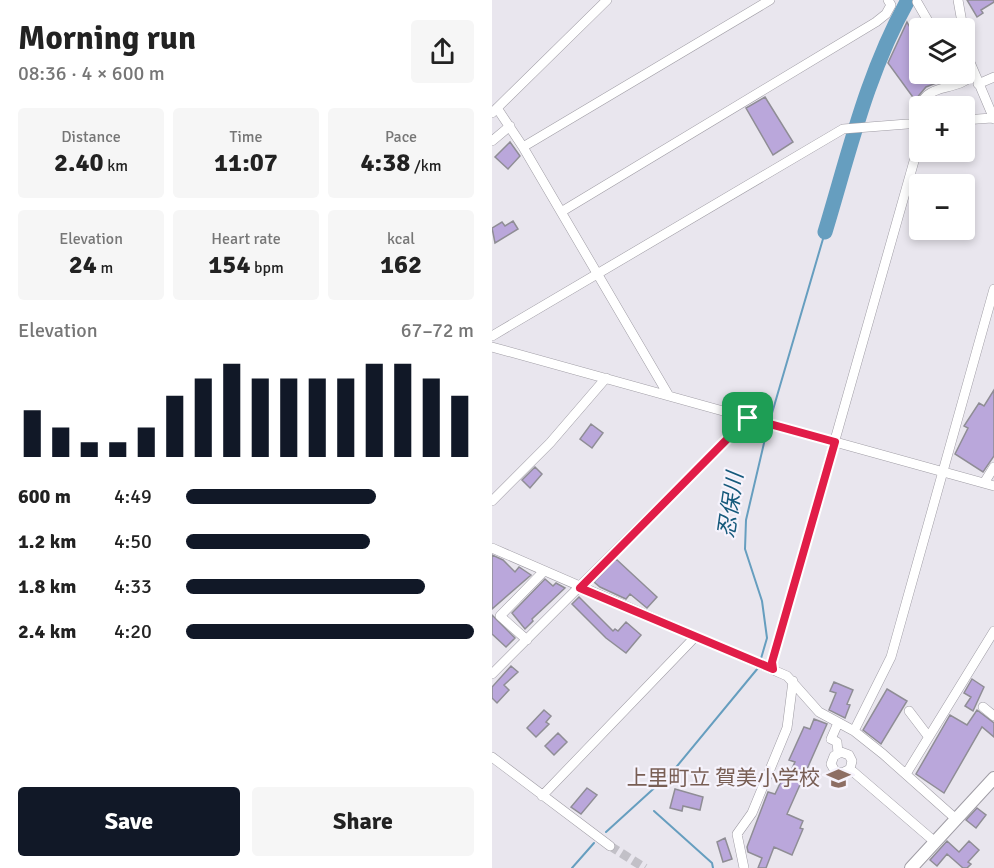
<!DOCTYPE html>
<html lang="en">
<head>
<meta charset="utf-8">
<style>
	:root { --surface:#fff; --page:#f6f6f6; --text:#222; --muted:#767676; --accent:#111827 }
	body { margin:0; font-family:Signika,"Noto Sans JP",sans-serif; background:var(--page); color:var(--text); height:100vh; display:flex; flex-direction:column; font-size:22px; white-space:nowrap }
	* { box-sizing:border-box; margin:0 }
	p { font-size:20px; color:var(--muted) }
	.icon { flex:none; width:33px; height:33px; fill:none; stroke:currentColor; stroke-width:2; stroke-linecap:round; stroke-linejoin:round }
	.map { position:relative; flex:1; overflow:hidden }
	.side { display:flex; flex-direction:column; background:var(--surface); width:492px }
	.side>* { flex:none }
	.controls { position:absolute; left:417px; top:18px; display:grid; gap:12px }
	.controls a { display:grid; place-items:center; width:66px; height:66px; border-radius:6px; background:var(--surface); box-shadow:0 3px 9px #0003; font-size:30px }
	.pin { position:absolute; display:grid; place-items:center; width:51px; height:51px; color:#fff; margin:-26px; border-radius:12px; box-shadow:0 3px 9px #0006 }
	.round { display:grid; place-items:center; flex:none; width:63px; height:63px; border-radius:6px; background:var(--page) }
	.summary { display:flex; align-items:center; justify-content:space-between; height:102px; padding:0 18px }
	h1 { font-size:33px; font-weight:800; line-height:45px }
	.stats { display:grid; grid-template-columns:repeat(3,1fr); gap:9px; height:102px; padding:6px 18px }
	.stats div { display:grid; align-content:center; border-radius:6px; background:var(--page); text-align:center }
	.stats b { font-size:26px; font-weight:800 }
	.stats small { font-size:16px; font-weight:400 }
	.stats p { font-size:16px }
	.chart { height:168px; padding:12px 18px }
	.chart p { display:flex; justify-content:space-between }
	.chart svg { width:100%; height:108px; margin-top:6px; stroke:var(--accent); stroke-width:6 }
	.action { display:flex; gap:12px; margin-top:auto; padding:12px 18px }
	.action a { flex:1; height:69px; border-radius:6px; background:var(--accent); color:#fff; font-size:24px; font-weight:800; line-height:69px; text-align:center }
	.action a+a { background:var(--page); color:var(--text) }
	ul { padding:0 18px; list-style:none; font-size:20px }
	li { display:grid; grid-template-columns:96px 72px 1fr; align-items:center; height:45px }
	li i { height:15px; border-radius:8px; background:var(--accent) }
	main { display:flex; flex:1; min-height:0 }
	.map>svg:first-child { display:block }
	.lines { fill:none; stroke-linecap:round; stroke-linejoin:round }
	.stream { stroke:#669ebf; stroke-width:2 }
	.river { stroke:#669ebf; stroke-width:15 }
	.building { fill:#baa7db; stroke:#8f8d95; stroke-width:1.5 }
	.minor-tunnel { stroke:#c2c0c7; stroke-width:9; stroke-dasharray:9 4.5; stroke-linecap:butt }
	.minor-casing { stroke:#9f9ca4; stroke-width:10 }
	.major-casing { stroke:#9f9ca4; stroke-width:14 }
	.minor { stroke:#fff; stroke-width:9 }
	.major { stroke:#fff; stroke-width:12 }
	.route-casing { stroke:#fff; stroke-width:12 }
	.route { stroke:#e11d48; stroke-width:8 }
	.labels { text-anchor:middle; stroke-width:4.5; stroke-linejoin:round; paint-order:stroke }
	.education-label { font-size:21px; fill:#785e54; stroke:#f6f3fc; text-anchor:end }
	.water-label { font-size:22px; font-style:italic; fill:#15597b; stroke:#f6f3fc }
</style>
</head>
<body>
<main>
<section class="side">
<div class="summary"><div><h1>Morning run</h1><p>08:36 · 4 × 600 m</p></div><a class="round"><svg class="icon" aria-label="share" viewBox="0 0 24 24"><path d="M12 15V3M7 8l5-5 5 5M5 13v7h14v-7"/></svg></a></div>
<div class="stats">
<div><p>Distance</p><b>2.40<small> km</small></b></div>
<div><p>Time</p><b>11:07</b></div>
<div><p>Pace</p><b>4:38<small> /km</small></b></div>
</div>
<div class="stats">
<div><p>Elevation</p><b>24<small> m</small></b></div>
<div><p>Heart rate</p><b>154<small> bpm</small></b></div>
<div><p>kcal</p><b>162</b></div>
</div>
<div class="chart"><p><span>Elevation</span>67–72 m</p>
<svg viewBox="0 0 160 44" preserveAspectRatio="none"><path d="M5 44V25M15 44V32M25 44V38M35 44V38M45 44V32M55 44V19M65 44V12M75 44V6M85 44V12M95 44V12M105 44V12M115 44V12M125 44V6M135 44V6M145 44V12M155 44V19"/></svg>
</div>
<ul>
<li><b>600 m</b>4:49<i style="width:66%"></i></li>
<li><b>1.2 km</b>4:50<i style="width:64%"></i></li>
<li><b>1.8 km</b>4:33<i style="width:83%"></i></li>
<li><b>2.4 km</b>4:20<i style="width:100%"></i></li>
</ul>
<div class="action"><a>Save</a><a>Share</a></div>
</section>
<div class="map">
<svg width="502" height="868" viewBox="0 0 502 868">
	<rect width="100%" height="100%" fill="#e9e6ee"/>
	<g class="lines">
		<path class="stream" d="M278,420L333,232
			M268,662L275,638L270,601L253,549L254,520L276,426
			M162,811L220,863L221,868
			M114,832L181,771L266,668
			M80,868L102,843"/>
		<path class="river" d="M333,232C357,153 375,73 416,0"/>
	</g>
	<path class="building" d="M475,0H502V2L489,10L491,13L485,17Z
		M415,22L428,46V74H442L447,82L434,87L423,100L396,63Z
		M273,97L301,142L281,155L254,108Z
		M18,142L28,156L16,169L3,157Z
		M21,221L26,229L3,243L0,228L10,222L13,226Z
		M502,390V456L491,472L463,454L476,428L472,426L487,403L492,406Z
		M99,424L111,433L100,448L88,439Z
		M43,467L50,474L38,488L30,480Z
		M0,555L11,560L23,572L27,567L39,575L0,609Z
		M124,559L165,597L155,608L138,594L134,599L108,587L102,582Z
		M53,579L61,586L64,583L73,588L40,619L41,621L33,629L20,613Z
		M87,597L121,631L123,629L126,631L134,622L149,635L134,653L114,638L80,604Z
		M0,615L23,638L14,647L0,634Z
		M19,666L26,672L12,685L17,690L5,703L0,698V687Z
		M480,679L492,687L481,711L473,706L479,697L472,693Z
		M342,682L361,690L355,704L358,705L353,718L337,710L344,693L338,691Z
		M395,689L415,701L389,744L371,730Z
		M52,710L59,716L54,722L57,724L44,737L35,728Z
		M485,710L502,723V737L490,727L452,793L424,774L458,715L475,725Z
		M322,719L335,724L295,814L311,821L308,828L311,829L300,855L282,847L274,868H266L270,858L256,852L255,847L276,792L283,794L293,773L297,775L303,762L297,760L312,727L318,729Z
		M66,733L75,742L62,755L53,746Z
		M95,788L105,795L89,814L79,807Z
		M183,789L211,797L208,810L191,806L190,811L178,808Z
		M485,808L494,815L484,828L474,820Z
		M233,838L240,859L231,862L225,842Z
		M455,841L467,852L477,841L487,850L476,862L479,864L475,868H471L455,854L445,866L438,860Z"/>
	<g class="lines">
		<path class="minor-tunnel" d="M118,846L153,868"/>
		<defs>
			<path id="minor" d="M466,0L471,28
				M425,2L440,28
				M472,34L477,60L502,119
				M486,84L502,77
				M5,108L31,147L177,396
				M0,113L115,0
				M472,120L500,118
				M421,124C432,75 457,97 483,74
				M0,141L18,126
				M31,147L278,0
				M69,212L384,22L394,14L399,5L396,0
				M0,336L351,129L428,123
				M0,347L502,486
				M492,483L502,467
				M0,501L58,443L114,378
				M0,548L295,676L327,712L362,731L391,754L464,819
				M35,640L8,616L52,571
				M281,669L280,662L428,140
				M0,674L256,418
				M491,707L502,716
				M417,711L436,736
				M346,723L339,739L345,742L346,753
				M362,731L399,657L502,289
				M0,757L118,846
				M358,769L360,761L357,755L349,752L342,756L339,764L343,771L350,773L358,769L443,842
				M414,774L502,631
				M50,796L203,637
				M252,868L245,834L260,813L295,728L301,681"/>
			<path id="major" d="M419,868L502,778"/>
		</defs>
		<use href="#minor" class="minor-casing"/>
		<use href="#major" class="major-casing"/>
		<use href="#minor" class="minor"/>
		<use href="#major" class="major"/>
	</g>
	<g class="lines">
		<defs>
			<path id="route" d="M256,418L343,442L280,662L281,669L88,588Z"/>
		</defs>
		<use href="#route" class="route-casing"/>
		<use href="#route" class="route"/>
	</g>
	<defs>
		<symbol id="school-bare" viewBox="-9 -9 18 18"><path d="M0-5L7-2L0 1L-7-2ZM-4 1L0 2.5L4 1V4Q0 6-4 4Z" fill="#8d6e63" stroke="#f6f3fc" stroke-width="2.5" paint-order="stroke"/></symbol>
	</defs>
	<g fill-rule="evenodd">
		<use href="#school-bare" x="330" y="762" width="33" height="33"/>
	</g>
	<g class="labels">
		<g class="education-label">
			<text x="328" y="785">上里町立 賀美小学校</text>
		</g>
		<g class="water-label">
			<text transform="translate(238 505) rotate(-82)" y="8">忍保川</text>
		</g>
	</g>
</svg>
<div class="controls">
<a><svg class="icon" aria-label="layers" viewBox="0 0 24 24"><path d="M12 4l9 5-9 5-9-5zM3 14l9 5 9-5"/></svg></a>
<a>+</a>
<a>−</a>
</div>
<div class="pin" style="left:256px;top:418px;background:#1e9e55"><svg class="icon" aria-label="arrive" viewBox="0 0 24 24"><path d="M6 21V4h12l-3 4 3 4H6"/></svg></div>
</div>
</main>
</body>
</html>
